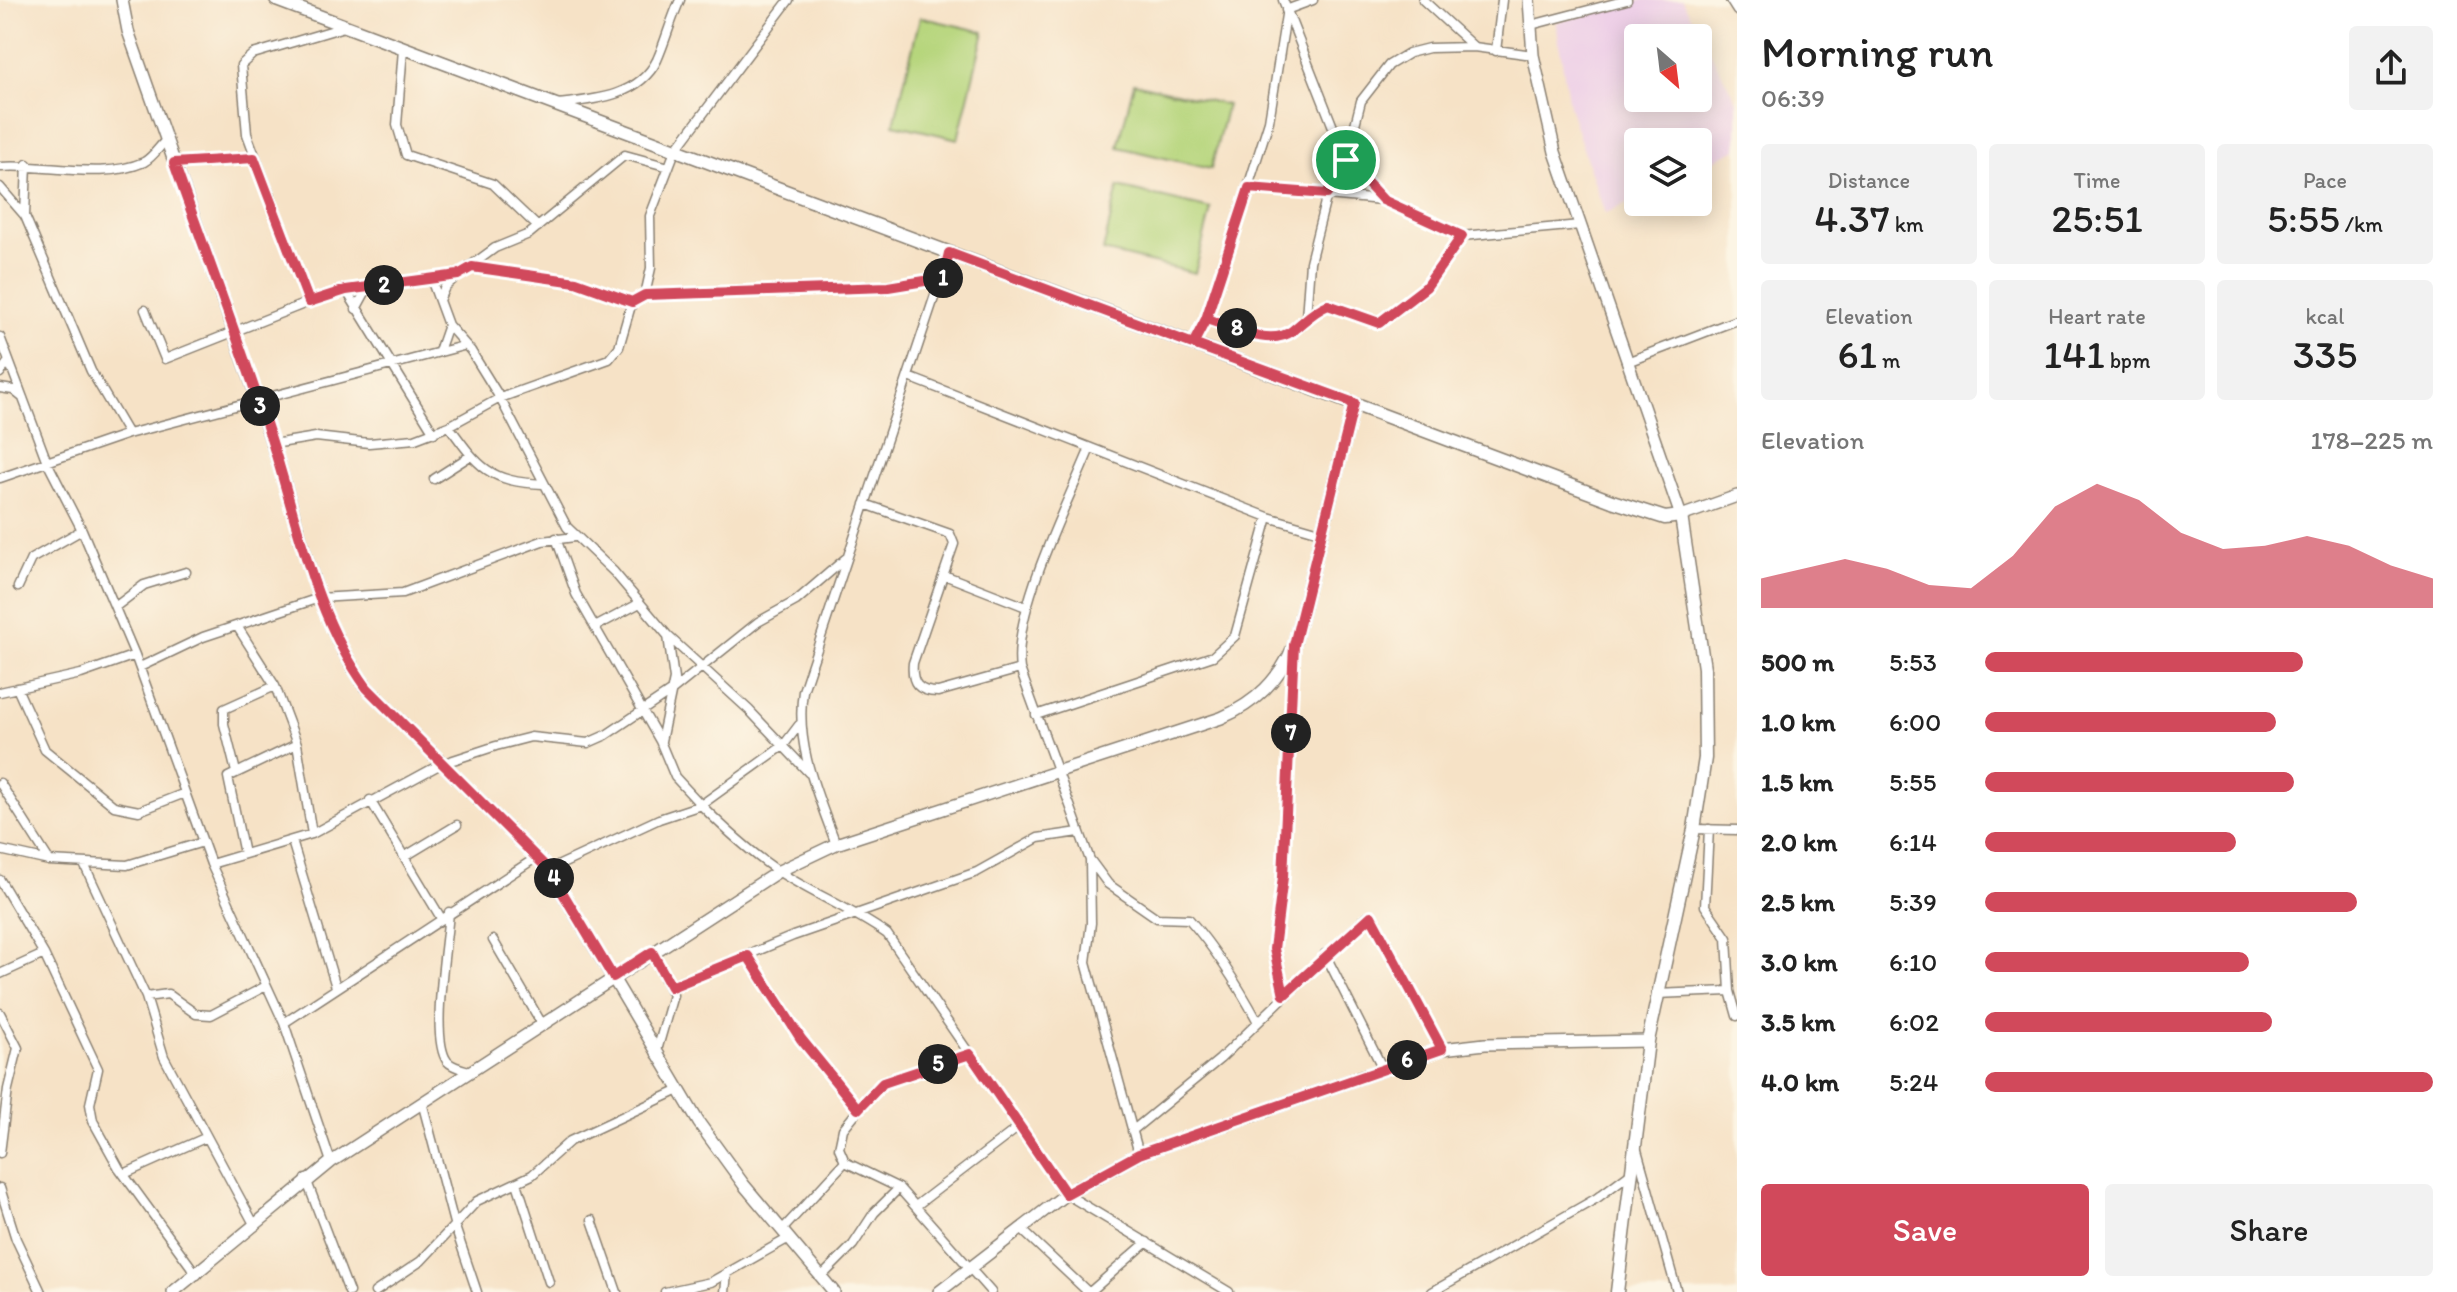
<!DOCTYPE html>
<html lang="en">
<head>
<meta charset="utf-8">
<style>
	:root { --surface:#fff; --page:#f2f2f2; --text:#222; --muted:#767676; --accent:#d1495b }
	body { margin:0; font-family:Itim,sans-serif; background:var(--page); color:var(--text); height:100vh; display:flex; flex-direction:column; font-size:30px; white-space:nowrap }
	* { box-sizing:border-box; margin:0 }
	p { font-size:26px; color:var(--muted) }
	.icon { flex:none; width:44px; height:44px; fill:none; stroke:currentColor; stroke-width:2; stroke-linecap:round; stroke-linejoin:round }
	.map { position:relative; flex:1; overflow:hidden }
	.side { display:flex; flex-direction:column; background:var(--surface); width:720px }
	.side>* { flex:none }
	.needle { width:52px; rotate:152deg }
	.controls { position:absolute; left:1624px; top:24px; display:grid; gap:16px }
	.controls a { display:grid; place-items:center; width:88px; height:88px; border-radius:8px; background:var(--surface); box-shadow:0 4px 20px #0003; font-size:40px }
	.pin { position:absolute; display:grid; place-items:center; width:68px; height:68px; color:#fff; margin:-34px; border:4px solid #fff; border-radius:50%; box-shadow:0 2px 8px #0007 }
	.km { position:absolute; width:40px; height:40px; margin:-20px; border-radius:50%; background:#222; color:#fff; font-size:22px; line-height:40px; text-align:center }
	.round { display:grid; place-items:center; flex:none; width:84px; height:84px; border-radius:8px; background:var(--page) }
	.headline { display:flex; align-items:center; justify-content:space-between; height:136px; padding:0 24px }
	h1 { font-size:44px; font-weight:600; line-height:60px }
	.stats { display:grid; grid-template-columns:repeat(3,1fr); gap:12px; height:136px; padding:8px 24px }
	.stats div { display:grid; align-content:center; border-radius:8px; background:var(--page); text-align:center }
	.stats b { font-size:40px; font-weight:600 }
	.stats small { font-size:22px; font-weight:400 }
	.stats p { font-size:22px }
	.chart { height:224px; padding:16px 24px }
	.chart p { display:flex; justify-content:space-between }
	.chart svg { width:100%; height:144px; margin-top:8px; fill:var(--accent); opacity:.7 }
	.action { display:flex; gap:16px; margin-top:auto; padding:16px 24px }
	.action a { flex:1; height:92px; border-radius:8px; background:var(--accent); color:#fff; font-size:32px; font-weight:600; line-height:92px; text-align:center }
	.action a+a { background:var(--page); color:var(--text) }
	ul { padding:0 24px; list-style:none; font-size:26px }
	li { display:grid; grid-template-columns:128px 96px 1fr; align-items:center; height:60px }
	li i { height:20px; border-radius:10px; background:var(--accent) }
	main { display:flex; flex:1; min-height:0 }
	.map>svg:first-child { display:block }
	.built { fill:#eed0e7; fill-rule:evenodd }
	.green { fill:#b6d57b; stroke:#69784c; stroke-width:2 }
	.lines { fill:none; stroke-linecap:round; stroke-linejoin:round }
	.street-casing { stroke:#897f71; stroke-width:11 }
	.secondary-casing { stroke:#897f71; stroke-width:14 }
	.primary-casing { stroke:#897f71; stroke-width:15 }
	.street { stroke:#fff; stroke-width:8 }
	.secondary { stroke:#fff; stroke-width:11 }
	.primary { stroke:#fff; stroke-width:12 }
	.route-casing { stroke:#fff; stroke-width:16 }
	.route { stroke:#d1495b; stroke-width:10 }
</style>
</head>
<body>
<main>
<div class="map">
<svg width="1737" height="1292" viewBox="0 0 1737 1292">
	<rect width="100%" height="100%" fill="#fcf5e5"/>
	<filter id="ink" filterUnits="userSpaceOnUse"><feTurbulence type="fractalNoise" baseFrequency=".0125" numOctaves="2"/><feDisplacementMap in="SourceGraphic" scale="16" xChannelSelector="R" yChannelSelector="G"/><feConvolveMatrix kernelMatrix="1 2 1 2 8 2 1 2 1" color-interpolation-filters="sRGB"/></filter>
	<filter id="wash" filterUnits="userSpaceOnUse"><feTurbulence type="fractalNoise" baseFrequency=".006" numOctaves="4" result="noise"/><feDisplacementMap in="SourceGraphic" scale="32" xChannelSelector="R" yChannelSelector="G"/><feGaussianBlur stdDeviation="1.8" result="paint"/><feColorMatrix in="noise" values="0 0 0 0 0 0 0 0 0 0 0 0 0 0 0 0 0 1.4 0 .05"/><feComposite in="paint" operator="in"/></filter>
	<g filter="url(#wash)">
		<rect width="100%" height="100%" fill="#f6e2c6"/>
		<path class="built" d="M1642,0H1682L1737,102V149L1698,168V142H1638V197L1605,214L1569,106L1556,22ZM1638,38H1698V98H1638Z"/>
		<path class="green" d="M920,17L984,32L958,139L894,124Z
			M1134,83L1227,105L1211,169L1118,147Z
			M1118,187L1211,209L1195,273L1103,251Z"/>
	</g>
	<g filter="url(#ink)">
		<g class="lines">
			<defs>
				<path id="street" d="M1283,0L1346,160L1383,200L1462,236L1580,225
					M1423,0L1474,47
					M1730,0L1737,11
					M1286,10L1313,0
					M1531,25L1627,0
					M344,27L253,54L241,65L247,134L309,302L346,290L458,275L495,248L529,234L625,155L669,167
					M403,49L397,125L406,155L493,184L538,227
					M1496,51L1502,0
					M557,104C593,100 639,97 657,60C666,40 671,19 680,0
					M174,163L254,158
					M0,167C45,163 101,181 144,162C153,157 159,147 166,140
					M0,187L25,216L91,371L128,434
					M1249,188L1382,200
					M25,216L27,164
					M472,267L576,282L632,302
					M431,279L448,325L471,351L500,398L567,527L614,572L668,636L749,710L809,773
					M346,290L434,433
					M645,295L651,268L650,216L675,151L789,0
					M439,300L445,287L457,276
					M356,309L368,287
					M145,310L165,359L309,302
					M1306,318L1310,262L1327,194L1346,160L1361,101L1389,65L1409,53L1429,48L1474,47L1533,55
					M1206,319C1231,326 1269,348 1292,331C1305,321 1313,311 1328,305L1379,323L1426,287L1462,236
					M0,337L47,462L82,530L135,655L211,864L284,1023L331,1162
					M1193,344L1206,319L1269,121L1286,15
					M439,351L448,325
					M1627,362L1737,320
					M0,373L9,361
					M909,377L1268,517L1320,532
					M0,388L13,390L23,398
					M449,426C479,468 490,482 543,484
					M273,444L316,437L369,443L415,439L449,426L500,398L609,359L619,347L632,302L645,295L888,287L943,278
					M1090,448C1067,505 1012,611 1020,669L1090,860L1091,923L1086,962L1139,1154
					M0,478L128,434L463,346
					M434,479L470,456
					M865,504L950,534L954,544L913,663C911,683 918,692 938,692L1020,669
					M556,538L576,594L660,741L675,777L701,805L783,746L799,725
					M944,575L1026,607
					M18,587L31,559L82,530
					M115,607L144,585L186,572
					M237,626L275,686L297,744L312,834
					M595,627L640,603
					M140,667L203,637L319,598L403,593L542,541L575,537
					M17,688L45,750L114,806L139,811L185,793
					M0,692L81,674L135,655
					M1036,715L1213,656L1235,636L1268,517
					M661,741L674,679L668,636
					M236,772L224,724V709L275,686
					M0,783L49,860
					M370,800L441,918
					M1694,829L1737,830
					M1709,829L1705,906L1727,938L1730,991L1737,1016
					M292,841L336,987
					M836,844C817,793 795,746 803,691L949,253
					M0,850L49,861L127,865L203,842
					M244,854L228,777L297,744
					M404,857L457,825
					M1091,861L1108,884L1157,918L1189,919C1216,950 1238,985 1258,1022
					M84,864L146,997L164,1057L254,1224
					M211,864L312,834L441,764L496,746L531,737L588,743L606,735L673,690L758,622L796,601L845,559
					M549,870L659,819L701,805C725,829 750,852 778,871C813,894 852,909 887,934L1066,1194L1229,1292
					M0,880L44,954L98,1069L90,1104L93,1121L119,1168L197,1275
					M449,912C447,944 430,1038 447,1061C452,1067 462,1069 469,1071
					M493,940L542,1024
					M652,952L673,995L656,1054
					M1325,954L1383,1069
					M748,956L801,1039L858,1109
					M0,974L44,954
					M671,987L793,936L977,872L1038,838L1079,832
					M1656,994L1730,991
					M1284,995L1274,949L1283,877L1294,650
					M146,997L168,994L196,1014L211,1015L266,986
					M0,1013L18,1048L8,1089L0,1153
					M284,1023L537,857
					M422,1102L455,1227L477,1292
					M1132,1131L1220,1059L1368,916L1373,918L1442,1049
					M1637,1150L1677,1292
					M845,1162L899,1188
					M124,1174L207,1137
					M306,1179L349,1292
					M517,1183L549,1282
					M0,1188L16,1239L41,1292
					M917,1205L1020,1126
					M592,1220L617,1292
					M1020,1228L1088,1292
					M782,1230L845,1162L839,1148L843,1129L875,1089L893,1079L970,1054
					M821,1277L853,1245L874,1213L899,1188L991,1292
					M375,1292L421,1261L477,1201L532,1175L570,1141L677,1091
					M665,1292L711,1282L789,1238
					M725,1292L727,1274
					M1090,1292L1147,1242
					M1432,1292L1597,1198L1632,1172"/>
				<path id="secondary" d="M122,0L128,31C176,168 225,303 271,440C300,524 313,615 367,688L549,870L699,1123L744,1185L834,1292
					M1529,0L1533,55L1555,152L1681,516L1737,496
					M173,1292L331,1162L779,871L836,844L1221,718C1256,703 1279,680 1294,645L1354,403
					M939,1292L1066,1194L1139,1154L1442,1049L1485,1044L1648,1041"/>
				<path id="primary" d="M276,0L1612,501L1665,518L1681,516L1704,668L1705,758L1694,829L1648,1041L1617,1292"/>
			</defs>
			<use href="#street" class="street-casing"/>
			<use href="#secondary" class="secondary-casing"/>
			<use href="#primary" class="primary-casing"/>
			<use href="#street" class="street"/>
			<use href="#secondary" class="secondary"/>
			<use href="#primary" class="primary"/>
		</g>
	</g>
	<g class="lines" filter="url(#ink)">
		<defs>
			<path id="route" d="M1346,160L1327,194L1249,188L1206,319L1193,344L949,253L943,278L888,287L645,295L632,302L576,282L472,267L458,275L346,290L309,302L254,158L174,163C207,257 243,350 273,445C299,528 315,617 367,688L549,870L613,977L652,952L671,987L748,956L801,1039L858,1109L883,1083L970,1054L1066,1194L1139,1154L1442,1049L1371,916L1284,995L1274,949L1283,877L1294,645L1354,403L1193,344L1206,319C1231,326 1269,348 1292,331C1305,321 1313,311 1328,305L1379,323L1426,287L1462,236L1383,200L1346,160"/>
		</defs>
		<use href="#route" class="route-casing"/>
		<use href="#route" class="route"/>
	</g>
</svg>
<div class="controls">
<a><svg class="needle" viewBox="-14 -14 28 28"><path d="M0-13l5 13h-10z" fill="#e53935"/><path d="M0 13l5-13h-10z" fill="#767676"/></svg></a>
<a><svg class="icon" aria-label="layers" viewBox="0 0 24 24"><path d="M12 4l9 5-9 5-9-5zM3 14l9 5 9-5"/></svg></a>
</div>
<div class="pin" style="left:1346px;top:160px;background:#1e9e55"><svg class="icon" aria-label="arrive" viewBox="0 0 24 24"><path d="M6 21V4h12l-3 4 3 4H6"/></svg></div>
<b class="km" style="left:943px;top:278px">1</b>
<b class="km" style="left:384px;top:285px">2</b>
<b class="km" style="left:260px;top:406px">3</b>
<b class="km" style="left:554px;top:878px">4</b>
<b class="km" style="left:938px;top:1064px">5</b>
<b class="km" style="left:1407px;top:1060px">6</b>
<b class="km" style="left:1291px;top:733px">7</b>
<b class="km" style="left:1237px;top:328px">8</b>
</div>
<section class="side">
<div class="headline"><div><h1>Morning run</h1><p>06:39</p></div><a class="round"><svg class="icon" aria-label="share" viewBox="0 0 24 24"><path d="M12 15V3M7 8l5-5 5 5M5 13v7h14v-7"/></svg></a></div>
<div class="stats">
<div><p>Distance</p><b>4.37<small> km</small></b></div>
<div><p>Time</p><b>25:51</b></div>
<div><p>Pace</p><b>5:55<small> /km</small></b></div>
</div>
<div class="stats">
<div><p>Elevation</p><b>61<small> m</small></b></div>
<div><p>Heart rate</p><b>141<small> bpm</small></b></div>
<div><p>kcal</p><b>335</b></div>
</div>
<div class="chart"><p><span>Elevation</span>178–225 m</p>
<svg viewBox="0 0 160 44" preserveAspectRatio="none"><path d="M0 44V35L10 32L20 29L30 32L40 37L50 38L60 28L70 13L80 6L90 11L100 21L110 26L120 25L130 22L140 25L150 31L160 35V44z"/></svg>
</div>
<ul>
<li><b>500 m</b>5:53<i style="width:71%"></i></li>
<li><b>1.0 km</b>6:00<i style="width:65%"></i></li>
<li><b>1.5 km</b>5:55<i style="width:69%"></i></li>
<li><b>2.0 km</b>6:14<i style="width:56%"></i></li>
<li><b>2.5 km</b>5:39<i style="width:83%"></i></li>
<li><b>3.0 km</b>6:10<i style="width:59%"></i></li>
<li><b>3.5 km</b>6:02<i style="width:64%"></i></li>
<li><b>4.0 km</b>5:24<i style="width:100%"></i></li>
</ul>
<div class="action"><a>Save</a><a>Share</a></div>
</section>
</main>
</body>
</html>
